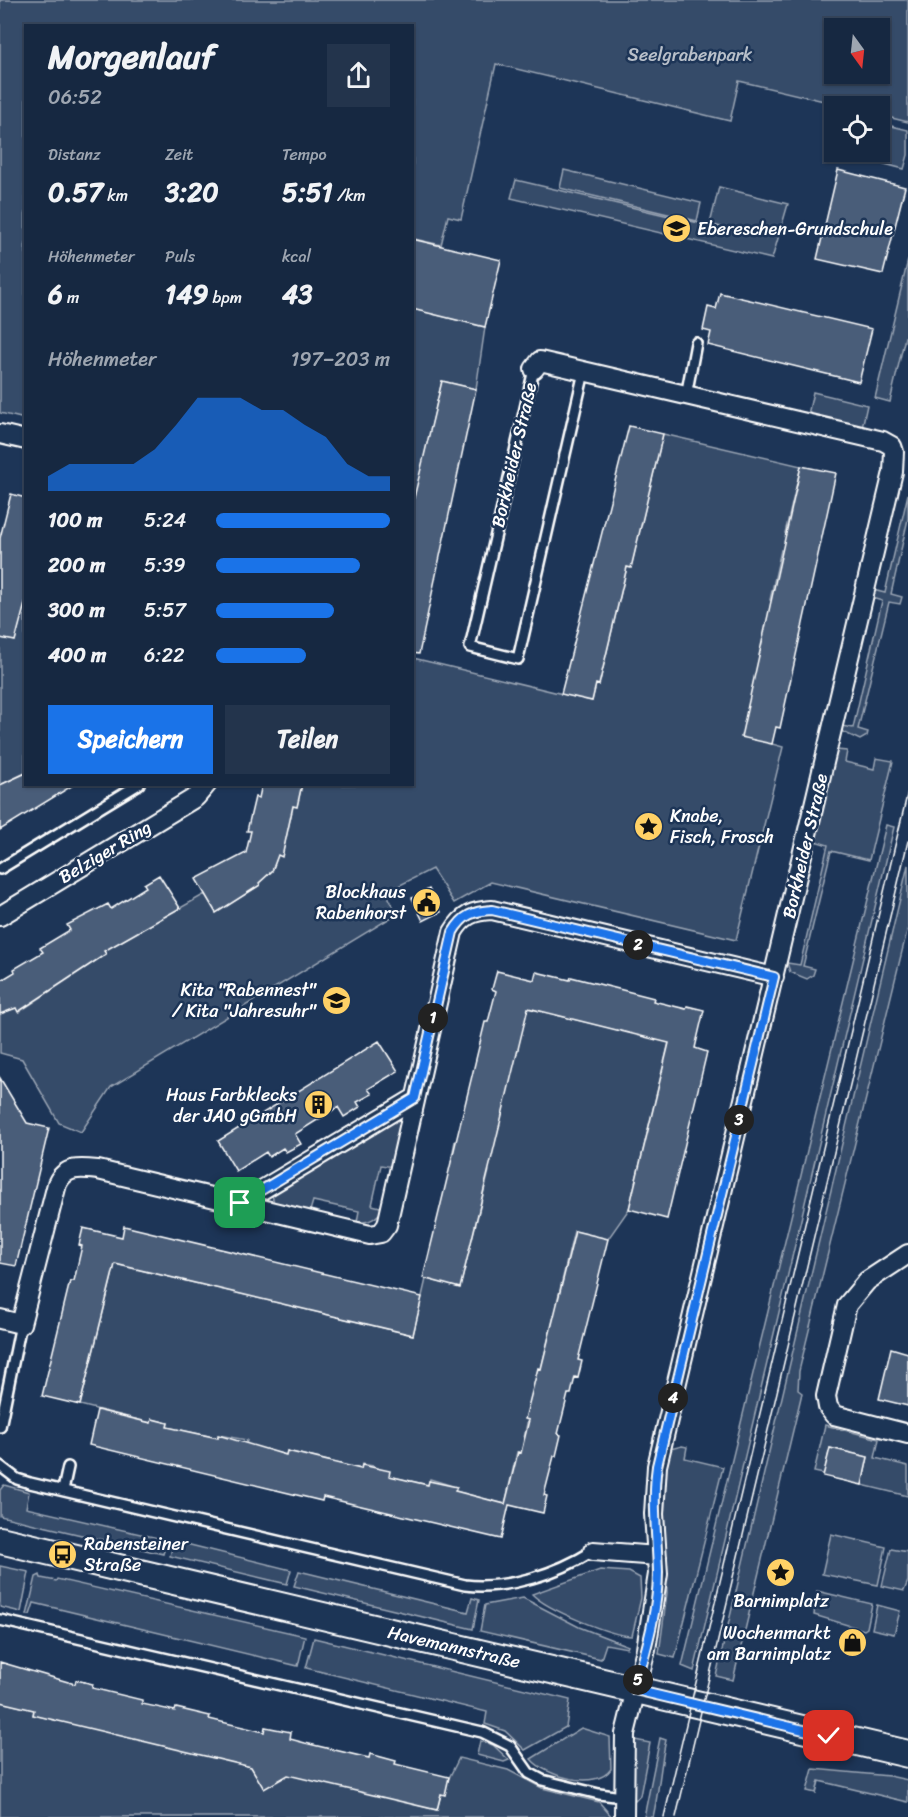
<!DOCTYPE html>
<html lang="de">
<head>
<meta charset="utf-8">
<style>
	:root { --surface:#162841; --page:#23344c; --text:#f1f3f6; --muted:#9ea6b1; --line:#35445a; --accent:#1a73e8 }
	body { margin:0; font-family:Sriracha,sans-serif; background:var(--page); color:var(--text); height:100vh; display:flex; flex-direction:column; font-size:22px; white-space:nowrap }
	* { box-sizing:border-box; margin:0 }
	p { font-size:20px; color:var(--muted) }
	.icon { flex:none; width:33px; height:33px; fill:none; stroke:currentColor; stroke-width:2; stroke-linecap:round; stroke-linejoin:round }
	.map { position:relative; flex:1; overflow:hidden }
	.drawer { position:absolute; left:24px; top:24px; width:390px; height:762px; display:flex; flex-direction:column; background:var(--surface); border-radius:0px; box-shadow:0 2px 4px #0004,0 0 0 2px var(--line) }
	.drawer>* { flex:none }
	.needle { width:39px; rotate:165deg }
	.buttons { position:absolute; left:824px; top:18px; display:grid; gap:12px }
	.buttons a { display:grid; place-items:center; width:66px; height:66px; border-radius:0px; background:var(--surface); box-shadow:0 2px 4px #0004,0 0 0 2px var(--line); font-size:30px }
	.pin { position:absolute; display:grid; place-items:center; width:51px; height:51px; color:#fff; margin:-26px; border-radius:12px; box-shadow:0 3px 9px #0006 }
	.km { position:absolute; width:30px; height:30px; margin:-15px; border-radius:50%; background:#222; color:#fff; font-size:16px; line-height:30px; text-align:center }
	.round { display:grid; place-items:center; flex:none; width:63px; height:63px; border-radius:0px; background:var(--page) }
	.summary { display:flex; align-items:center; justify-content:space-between; height:102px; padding:0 24px }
	h1 { font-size:33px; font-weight:700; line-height:45px }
	.figures { display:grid; grid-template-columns:repeat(3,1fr); gap:9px; height:102px; padding:6px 24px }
	.figures div { display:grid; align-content:center }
	.figures b { font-size:26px; font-weight:700 }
	.figures small { font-size:16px; font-weight:400 }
	.figures p { font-size:16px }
	.chart { height:168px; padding:12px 24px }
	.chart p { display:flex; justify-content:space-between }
	.chart svg { width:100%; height:108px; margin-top:6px; fill:var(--accent); opacity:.7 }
	.primary-button { display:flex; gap:12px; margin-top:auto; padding:12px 24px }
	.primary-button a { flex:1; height:69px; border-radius:0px; background:var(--accent); color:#fff; font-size:24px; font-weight:700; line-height:69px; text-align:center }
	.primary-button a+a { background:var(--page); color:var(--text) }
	ul { padding:0 24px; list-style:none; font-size:20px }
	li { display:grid; grid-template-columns:96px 72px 1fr; align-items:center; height:45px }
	li i { height:15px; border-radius:8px; background:var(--accent) }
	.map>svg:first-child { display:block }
	.green { fill:#364b69; stroke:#9aa5b4; stroke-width:1.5; fill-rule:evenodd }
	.building { fill:#4a5d79; stroke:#fff; stroke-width:1.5 }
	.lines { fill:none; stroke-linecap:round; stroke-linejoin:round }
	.service-casing { stroke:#fff; stroke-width:14 }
	.minor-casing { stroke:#fff; stroke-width:22 }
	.secondary-casing { stroke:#fff; stroke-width:30 }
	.service { stroke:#1d3557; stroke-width:9 }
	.minor { stroke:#1d3557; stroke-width:18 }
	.secondary { stroke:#1d3557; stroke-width:26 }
	.tram { stroke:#fff; stroke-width:1.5 }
	.route-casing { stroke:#fff; stroke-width:12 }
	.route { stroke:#1a73e8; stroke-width:8 }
	.labels { text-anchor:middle; stroke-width:5; stroke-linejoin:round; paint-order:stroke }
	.park-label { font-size:18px; fill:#b9c0ca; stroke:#1d3557 }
	.poi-label { font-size:18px; fill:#fff; stroke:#1d3557; text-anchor:end }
	.street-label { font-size:18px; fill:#fff; stroke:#1d3557 }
</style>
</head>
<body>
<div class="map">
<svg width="908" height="1817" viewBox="0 0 908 1817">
	<rect width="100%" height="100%" fill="#1d3557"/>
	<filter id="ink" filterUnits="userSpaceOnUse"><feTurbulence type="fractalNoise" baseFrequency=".0167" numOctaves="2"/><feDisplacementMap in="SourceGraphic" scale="12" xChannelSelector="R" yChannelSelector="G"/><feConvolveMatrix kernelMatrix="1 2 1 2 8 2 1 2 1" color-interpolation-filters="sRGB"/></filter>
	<g filter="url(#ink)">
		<path class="green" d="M0,0H908V122L879,115V106H845L739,81L730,121L496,64L461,219L448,216L441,245L414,239L413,244L412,26H26L25,419L0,413ZM834,28H879V74H834Z
			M879,123L908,130V155L904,169L842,153L879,152Z
			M564,170L701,203L697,221L560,188Z
			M516,180L758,237L710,224L719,187L788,204L772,259L511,198Z
			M908,260V338L905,337L890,402L875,398Z
			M413,309L485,327L476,389L442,381L413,506Z
			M813,392L867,405L862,428L808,415Z
			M663,434L801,466L785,533L789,535L785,551L781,550L770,600L773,602L772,744L783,747L736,940L491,882L454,903L432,869L386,892L397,914L111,1087L81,1132L59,1123L22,1059L0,1053V1014L16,1008L19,1012L106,954L104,951L205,894L216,913L260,885L259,883L272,871L278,855L282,856L293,806H297L302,785L412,784L413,658L592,701L596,684L599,685L627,567H631Z
			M908,494V519L891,594L902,597L900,604L889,602L858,729L868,732L867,736L860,740L841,731L842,726L853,728L882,601L872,598L873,590L885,593Z
			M25,600V773L0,785V638L15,641Z
			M836,750L847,751L845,762L874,769L876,758L893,761L869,860L831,851L803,966L815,969L813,975L807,979L790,972L787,963L800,965L828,845L815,841Z
			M886,825L894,827L694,1671L682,1666Z
			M908,865V927L799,1371L798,1390L802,1393L733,1680L716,1676Z
			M527,1008L669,1042L629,1209L608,1239L574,1231L557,1302L560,1303L553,1319L541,1369H538L521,1453L517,1452L505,1504L455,1491L456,1487L430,1479L428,1485L389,1476L373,1466L362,1464L361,1469L287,1451L286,1455L246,1445L247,1440L219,1435L218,1438L167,1427L168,1423L152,1419L151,1423L80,1405L115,1264L413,1335L426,1279L460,1287L489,1171L451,1161L455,1141L492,1150Z
			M399,1115H404L393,1167L381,1165L372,1205L384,1208C377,1218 370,1223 357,1222L359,1211L313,1201L310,1211L274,1204L272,1194Z
			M825,1425L879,1439L875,1458L908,1466V1496L862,1485L868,1457L830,1448L824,1474L814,1472Z
			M682,1446L687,1447L685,1458L723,1467L675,1658L659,1654L667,1593L663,1487L670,1449Z
			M4,1485L29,1492L26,1508L167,1540L163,1554L0,1516V1490Z
			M831,1534L886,1547L878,1585L822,1574Z
			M174,1541L291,1570L287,1584L170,1556Z
			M891,1549L908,1552V1581L904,1591L882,1586Z
			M0,1566L29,1572L21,1612L0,1607Z
			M600,1570L629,1572L640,1578L641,1598L632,1636C611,1636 546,1609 532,1594Z
			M299,1571L468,1612L472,1598L479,1600L473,1629L294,1586Z
			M40,1575L41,1578L56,1581L57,1579L305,1636L298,1666L34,1603L30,1615H27L36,1577Z
			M817,1591L872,1604L867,1628L864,1630L814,1615Z
			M523,1598L579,1627L628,1646L627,1648L606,1644L601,1659L480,1631L485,1605Z
			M877,1605L900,1611L894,1634L872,1629Z
			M314,1638L570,1700L566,1727L525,1750L505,1731L485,1724L487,1712L306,1668Z
			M0,1702L34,1710L33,1715L285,1771L437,1810L441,1794L459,1758L508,1770L542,1788L599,1802L612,1817H0Z
			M581,1728L610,1737L611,1769C596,1791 545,1776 531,1759Z
			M660,1738L666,1740C660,1766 659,1792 653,1817H644Z
			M635,1740L650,1743L640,1796L634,1802L631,1763Z
			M480,1741L493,1745L509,1760L504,1762L477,1755Z
			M813,1769L889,1776L908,1780V1802L819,1781L816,1793L807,1791Z"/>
		<path class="building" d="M838,170L905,187L883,274L817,259Z
			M412,239L501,260L485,327L412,309Z
			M720,293L872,329L859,382L708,345L711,332L703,330L708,307L716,309Z
			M442,381L476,389L419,654L412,653V506Z
			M629,426L663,434L631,568L627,567L599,685L596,684L592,701L561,694Z
			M801,466L836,473L780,728L776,727L772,744L741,737Z
			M11,494L26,498V600L15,641L0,638V538Z
			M26,773V784H75L0,830V785Z
			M262,784H302L297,807L293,806L282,857L278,855L272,871L259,883L260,885L216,913L196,879L246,853L251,831H247L255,797L259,798Z
			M159,875L180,908L104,951L106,954L18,1012L16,1008L0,1014V981L15,972L14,969L43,952L40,948L70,930L67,925L108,904L111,909L146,887L144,884Z
			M429,889L441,912L423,921L412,898Z
			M497,971L534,980L536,972L570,980L571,977L654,998L653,1001L686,1009L687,1006L704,1010L695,1048L707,1052L667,1219L629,1209L669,1043L528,1008L460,1288L423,1278L485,1022H488L496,991L492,989Z
			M379,1041L398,1071L368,1089L372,1094L357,1102L360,1107L344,1117L338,1107L295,1134L301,1144L286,1152L283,1148L269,1157L266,1152L236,1171L218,1141Z
			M0,1078L27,1123L49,1128L16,1266L0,1263Z
			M124,1226L422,1297L413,1335L115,1264L80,1405L42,1396L70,1281H74L82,1246L79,1245L83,1228L122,1237Z
			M575,1231L608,1239L578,1360L582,1361L578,1378L575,1377L571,1394H568L558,1434L561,1435L556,1456H554L544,1495L547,1496L543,1513L509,1505L501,1539L323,1497L322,1501L89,1445L97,1410L151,1423L152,1419L168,1423L167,1427L218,1438V1435L286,1455L287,1451L361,1469L362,1465L390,1471L389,1476L428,1485L429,1481L457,1487L455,1491L505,1504L518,1452L521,1453L529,1420L525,1419L538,1368L541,1369Z
			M891,1348L908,1353V1406L879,1399Z
			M830,1448L868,1457L862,1485L823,1476Z
			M0,1662L75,1684L76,1680L93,1684L92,1688L142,1700V1704L175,1711L176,1708L210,1716L209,1719L264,1732L265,1727L291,1732L290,1739L305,1743L369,1758L370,1754L396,1761L395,1764L449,1777L445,1795L441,1794L437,1810L288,1775L264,1789L251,1767L33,1715L34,1710L0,1702Z"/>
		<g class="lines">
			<defs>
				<path id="service" d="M534,369L470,647L518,659L584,372
					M686,396L696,343
					M0,869L139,784
					M0,1427L21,1324
					M0,1466L17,1479L30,1483L465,1585C508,1590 558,1573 593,1551
					M63,1490L68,1467
					M0,1620L482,1732L510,1746L529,1773L542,1780L599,1794L623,1797"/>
				<path id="minor" d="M534,369L540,361L883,441L892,446L894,452L893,472L657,1466L654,1514L658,1574L646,1649L625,1734L624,1817
					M0,434L26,440
					M0,916L196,797L207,784
					M240,1203L415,1098
					M908,1254L867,1281L847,1305L826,1396L828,1407L834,1415L908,1434
					M0,1319L21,1324L57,1184C65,1166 80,1168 98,1170L370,1235L381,1233L387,1225L453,932C463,915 473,911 492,910L774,977
					M593,1551L657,1556"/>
				<path id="secondary" d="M0,1540L908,1754"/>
			</defs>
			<use href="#service" class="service-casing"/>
			<use href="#minor" class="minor-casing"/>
			<use href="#secondary" class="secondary-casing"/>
			<use href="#service" class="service"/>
			<use href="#minor" class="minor"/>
			<use href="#secondary" class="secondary"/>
			<path class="tram" d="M664,1817L908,791
				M676,1817L908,841"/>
		</g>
	</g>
	<g class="lines" filter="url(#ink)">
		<defs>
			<path id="route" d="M240,1203L415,1098L453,932C463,915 473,911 492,910L774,977L657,1466C652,1502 657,1536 658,1572C658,1612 645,1653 635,1690L829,1736"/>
		</defs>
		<use href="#route" class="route-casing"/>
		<use href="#route" class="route"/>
	</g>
	<defs>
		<symbol id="school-disc" viewBox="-11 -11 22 22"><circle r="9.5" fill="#ffd166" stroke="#1d3557"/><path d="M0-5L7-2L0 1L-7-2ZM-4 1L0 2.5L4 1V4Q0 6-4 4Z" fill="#111"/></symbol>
		<symbol id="sight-disc" viewBox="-11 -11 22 22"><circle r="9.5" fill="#ffd166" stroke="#1d3557"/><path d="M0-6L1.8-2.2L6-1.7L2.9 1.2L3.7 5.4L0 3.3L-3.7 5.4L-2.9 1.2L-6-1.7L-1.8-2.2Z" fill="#111"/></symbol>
		<symbol id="civic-disc" viewBox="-11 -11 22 22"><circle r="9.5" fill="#ffd166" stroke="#1d3557"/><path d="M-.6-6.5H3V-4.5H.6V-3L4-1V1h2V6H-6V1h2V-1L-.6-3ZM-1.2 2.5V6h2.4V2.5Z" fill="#111"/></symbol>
		<symbol id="building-disc" viewBox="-11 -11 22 22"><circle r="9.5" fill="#ffd166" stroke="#1d3557"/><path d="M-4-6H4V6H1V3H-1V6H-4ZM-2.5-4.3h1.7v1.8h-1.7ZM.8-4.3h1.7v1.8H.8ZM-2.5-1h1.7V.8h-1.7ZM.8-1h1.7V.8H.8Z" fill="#111"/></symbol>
		<symbol id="bus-disc" viewBox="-11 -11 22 22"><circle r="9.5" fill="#ffd166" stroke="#1d3557"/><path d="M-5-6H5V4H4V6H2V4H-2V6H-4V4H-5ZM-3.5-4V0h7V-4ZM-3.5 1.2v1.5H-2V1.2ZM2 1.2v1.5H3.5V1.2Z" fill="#111"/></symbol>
		<symbol id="shop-disc" viewBox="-11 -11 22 22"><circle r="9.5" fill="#ffd166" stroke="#1d3557"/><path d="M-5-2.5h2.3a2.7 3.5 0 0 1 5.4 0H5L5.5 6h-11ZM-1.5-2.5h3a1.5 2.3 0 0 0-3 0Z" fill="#111"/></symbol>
	</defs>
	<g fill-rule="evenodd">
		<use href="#school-disc" x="660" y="212" width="33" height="33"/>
		<use href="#sight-disc" x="632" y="810" width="33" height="33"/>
		<use href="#civic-disc" x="410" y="886" width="33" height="33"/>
		<use href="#school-disc" x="320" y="984" width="33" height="33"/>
		<use href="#building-disc" x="302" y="1088" width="33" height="33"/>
		<use href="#bus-disc" x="46" y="1538" width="33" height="33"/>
		<use href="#sight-disc" x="764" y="1556" width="33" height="33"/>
		<use href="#shop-disc" x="836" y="1626" width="33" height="33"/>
	</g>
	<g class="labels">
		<g class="park-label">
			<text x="690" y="61">Seelgrabenpark</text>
		</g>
		<g class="poi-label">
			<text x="697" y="235" text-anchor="start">Ebereschen-Grundschule</text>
			<text x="670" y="822" text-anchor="start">Knabe,<tspan x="670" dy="21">Fisch, Frosch</tspan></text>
			<text x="406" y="898">Blockhaus<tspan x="406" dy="21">Rabenhorst</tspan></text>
			<text x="316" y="996">Kita "Rabennest"<tspan x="316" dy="21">/ Kita "Jahresuhr"</tspan></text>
			<text x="297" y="1101">Haus Farbklecks<tspan x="297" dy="21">der JAO gGmbH</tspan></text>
			<text x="84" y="1550" text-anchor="start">Rabensteiner<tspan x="84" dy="21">Straße</tspan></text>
			<text x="781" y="1607" text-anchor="middle">Barnimplatz</text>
			<text x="831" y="1639">Wochenmarkt<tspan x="831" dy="21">am Barnimplatz</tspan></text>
		</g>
		<g class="street-label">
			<text transform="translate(514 455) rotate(-77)" y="6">Borkheider Straße</text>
			<text transform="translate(805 846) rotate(-77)" y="6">Borkheider Straße</text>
			<text transform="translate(105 852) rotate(-31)" y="6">Belziger Ring</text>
			<text transform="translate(454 1647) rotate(13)" y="6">Havemannstraße</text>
		</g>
	</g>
</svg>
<div class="buttons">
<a><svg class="needle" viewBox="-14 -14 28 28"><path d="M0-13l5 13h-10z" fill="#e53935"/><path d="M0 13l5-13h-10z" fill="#9ea6b1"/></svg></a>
<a><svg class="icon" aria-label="locate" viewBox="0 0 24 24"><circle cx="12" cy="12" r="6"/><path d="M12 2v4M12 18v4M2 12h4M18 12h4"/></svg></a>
</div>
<div class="pin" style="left:240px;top:1203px;background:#1e9e55"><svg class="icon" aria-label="arrive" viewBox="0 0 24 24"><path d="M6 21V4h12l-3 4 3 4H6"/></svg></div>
<div class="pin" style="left:829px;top:1736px;background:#d93025"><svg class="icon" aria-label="check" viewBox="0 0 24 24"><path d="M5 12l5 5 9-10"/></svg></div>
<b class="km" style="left:433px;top:1018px">1</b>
<b class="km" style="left:638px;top:945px">2</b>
<b class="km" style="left:739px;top:1120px">3</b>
<b class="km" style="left:673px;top:1398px">4</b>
<b class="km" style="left:638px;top:1680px">5</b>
<section class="drawer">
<div class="summary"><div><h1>Morgenlauf</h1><p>06:52</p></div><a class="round"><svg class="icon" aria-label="share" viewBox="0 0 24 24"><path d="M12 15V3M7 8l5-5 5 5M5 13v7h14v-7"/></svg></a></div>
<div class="figures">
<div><p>Distanz</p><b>0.57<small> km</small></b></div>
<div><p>Zeit</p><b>3:20</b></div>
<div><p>Tempo</p><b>5:51<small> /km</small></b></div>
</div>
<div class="figures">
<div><p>Höhenmeter</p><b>6<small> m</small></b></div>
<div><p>Puls</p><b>149<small> bpm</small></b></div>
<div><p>kcal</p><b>43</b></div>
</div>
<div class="chart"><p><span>Höhenmeter</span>197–203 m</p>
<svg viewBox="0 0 160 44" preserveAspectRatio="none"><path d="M0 44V38L10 33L20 33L30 33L40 33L50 27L60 17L70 6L80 6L90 6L100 11L110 11L120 17L130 22L140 33L150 38L160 38V44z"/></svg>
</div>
<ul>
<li><b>100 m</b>5:24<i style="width:100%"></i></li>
<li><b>200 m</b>5:39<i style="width:83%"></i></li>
<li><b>300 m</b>5:57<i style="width:68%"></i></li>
<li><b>400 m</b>6:22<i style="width:52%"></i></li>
</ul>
<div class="primary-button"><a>Speichern</a><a>Teilen</a></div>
</section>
</div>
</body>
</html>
